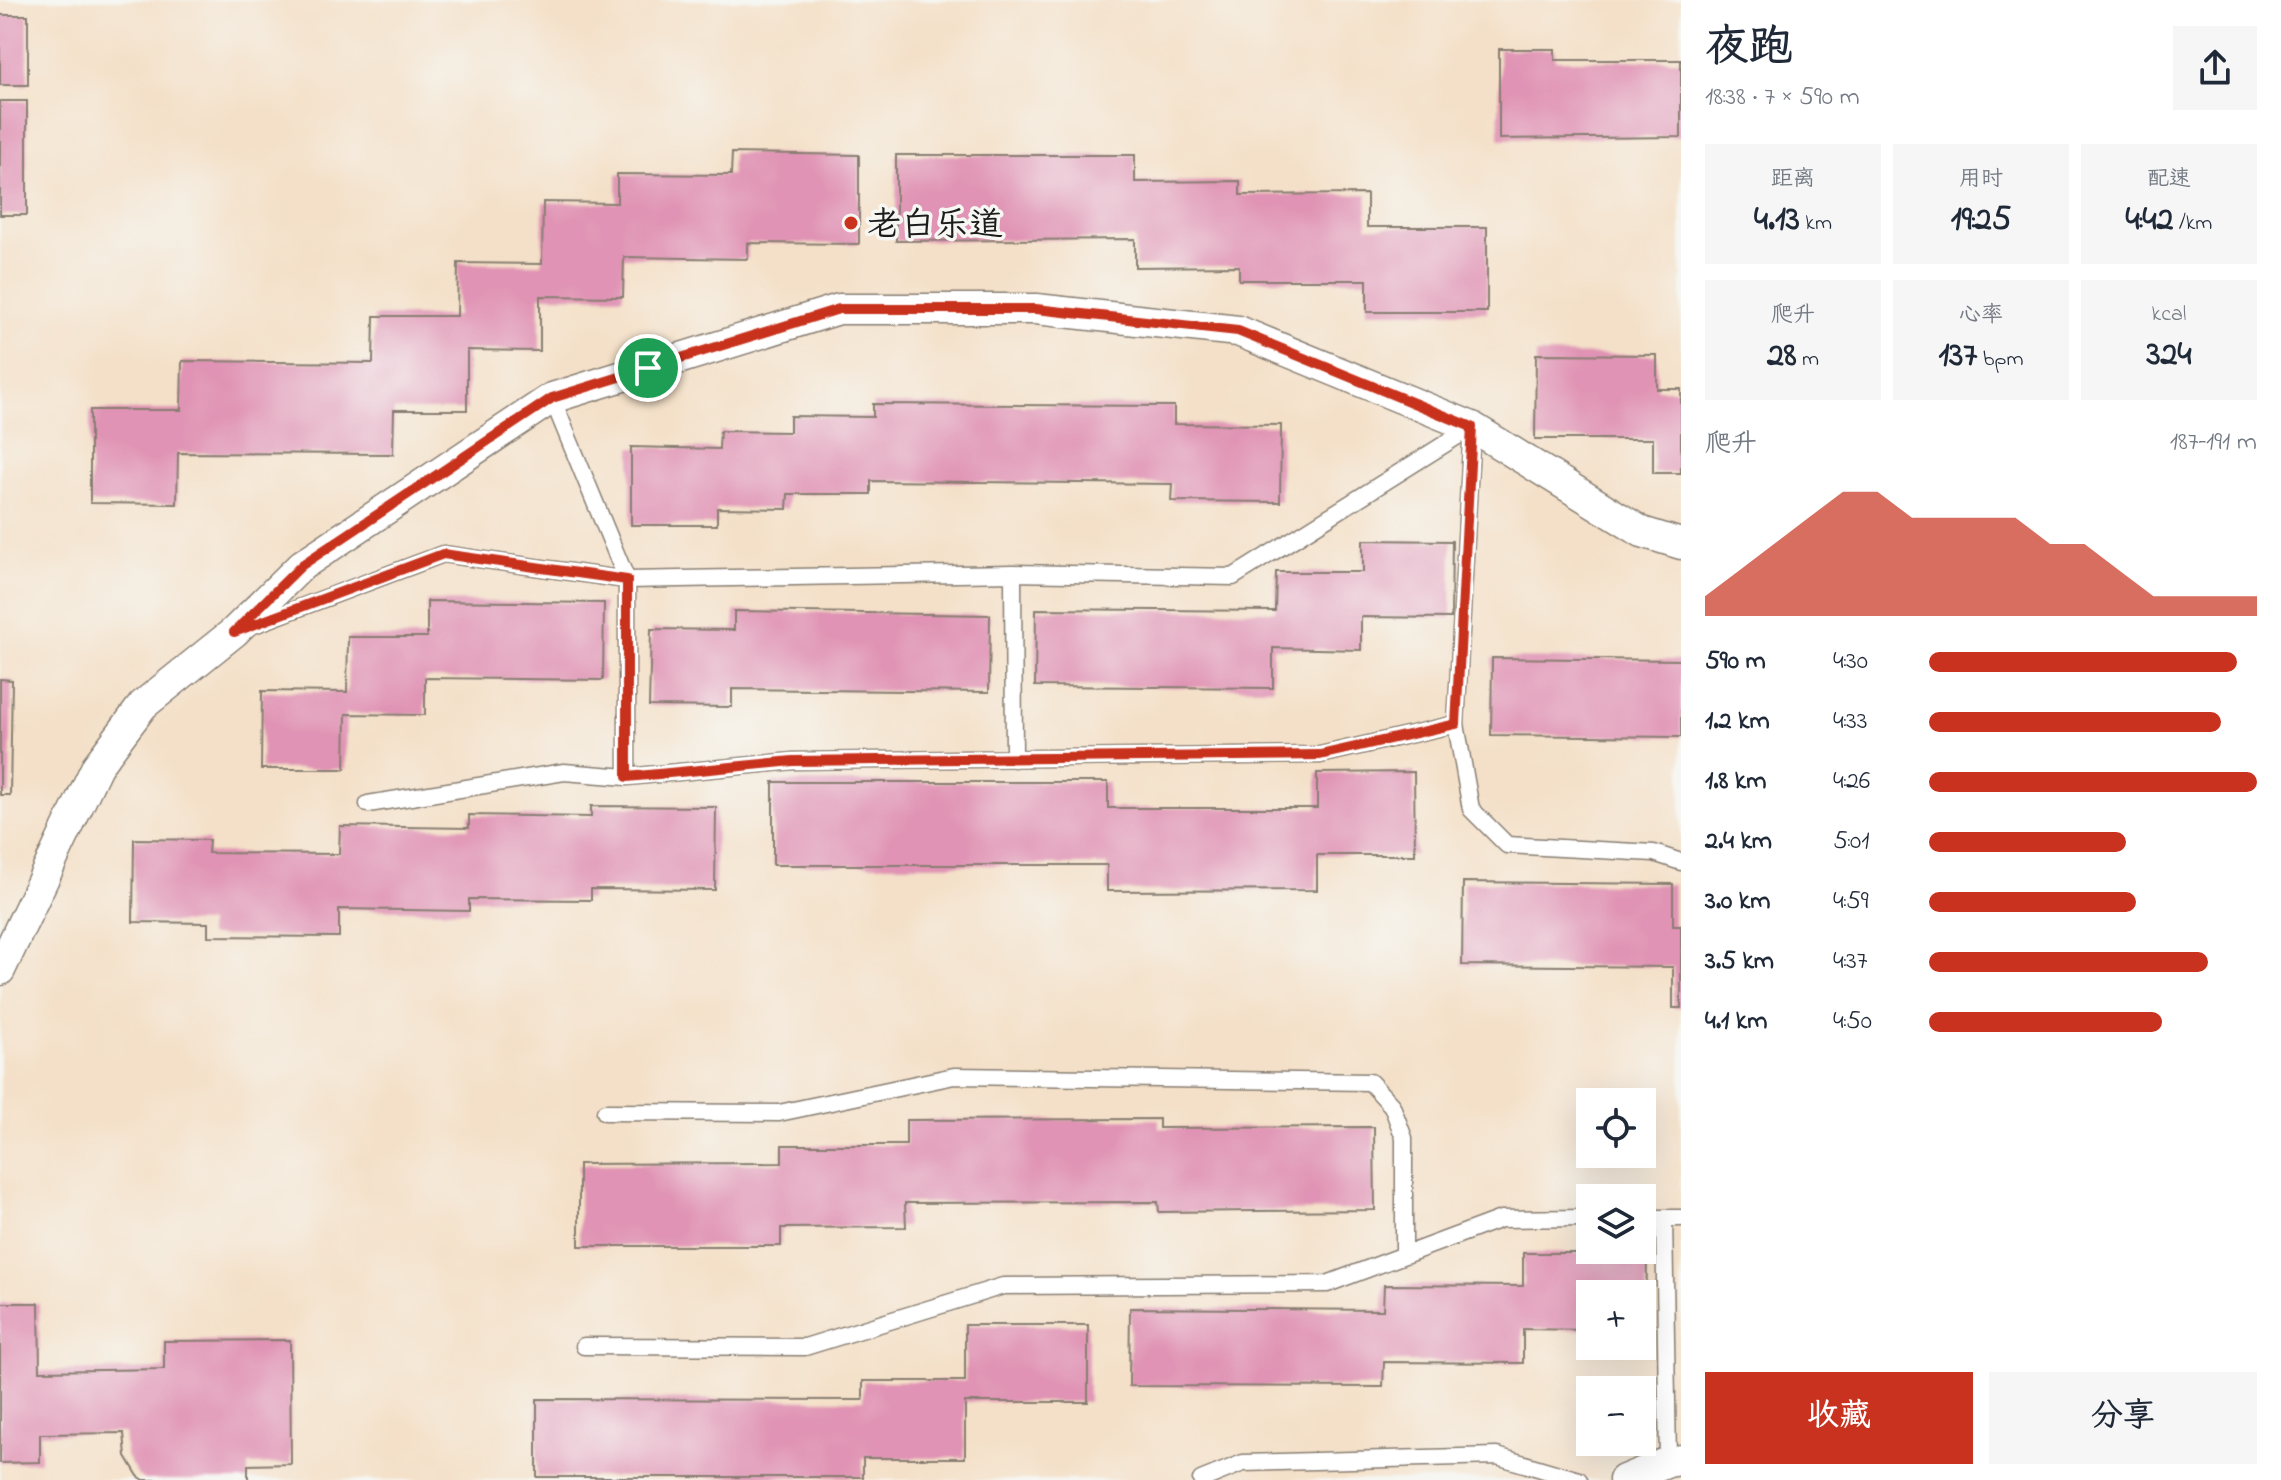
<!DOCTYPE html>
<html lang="zh">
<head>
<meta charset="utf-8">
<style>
	:root { --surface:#fff; --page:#f6f6f7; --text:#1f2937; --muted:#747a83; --accent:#c8321e }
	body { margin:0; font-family:"Indie Flower","LXGW WenKai TC",sans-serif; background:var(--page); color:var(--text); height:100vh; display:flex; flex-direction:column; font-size:30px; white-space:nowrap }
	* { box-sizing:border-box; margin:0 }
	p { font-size:26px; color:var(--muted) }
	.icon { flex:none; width:44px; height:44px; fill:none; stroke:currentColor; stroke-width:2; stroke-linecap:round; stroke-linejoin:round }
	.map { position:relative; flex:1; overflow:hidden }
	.drawer { display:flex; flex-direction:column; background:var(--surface); width:600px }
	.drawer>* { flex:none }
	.buttons { position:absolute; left:1576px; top:1088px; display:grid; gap:16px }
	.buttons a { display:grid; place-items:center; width:80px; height:80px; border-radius:0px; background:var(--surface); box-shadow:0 8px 32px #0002; font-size:40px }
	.pin { position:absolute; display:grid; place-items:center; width:68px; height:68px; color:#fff; margin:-34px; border:4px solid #fff; border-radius:50%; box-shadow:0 2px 8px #0007 }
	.round { display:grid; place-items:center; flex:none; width:84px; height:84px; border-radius:0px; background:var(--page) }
	.summary { display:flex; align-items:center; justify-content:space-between; height:136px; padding:0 24px }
	h1 { font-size:44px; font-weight:700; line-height:60px }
	.stats { display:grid; grid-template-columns:repeat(3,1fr); gap:12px; height:136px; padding:8px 24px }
	.stats div { display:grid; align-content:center; border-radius:0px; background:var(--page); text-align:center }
	.stats b { font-size:34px; font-weight:700 }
	.stats small { font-size:22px; font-weight:400 }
	.stats p { font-size:22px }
	.chart { height:224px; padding:16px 24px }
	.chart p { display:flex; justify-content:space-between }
	.chart svg { width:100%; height:144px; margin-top:8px; fill:var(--accent); opacity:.7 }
	.button { display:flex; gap:16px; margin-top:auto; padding:16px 24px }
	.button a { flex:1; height:92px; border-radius:0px; background:var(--accent); color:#fff; font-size:32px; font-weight:700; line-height:92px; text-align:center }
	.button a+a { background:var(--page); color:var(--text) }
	ul { padding:0 24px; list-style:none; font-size:26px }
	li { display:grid; grid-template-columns:128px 96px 1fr; align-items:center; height:60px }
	li i { height:20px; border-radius:10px; background:var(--accent) }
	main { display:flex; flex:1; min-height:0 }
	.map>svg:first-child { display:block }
	.building { fill:#e093b4 }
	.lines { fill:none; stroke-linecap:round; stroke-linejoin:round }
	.lane-casing { stroke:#887e72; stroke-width:19 }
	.street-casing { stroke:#887e72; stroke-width:33 }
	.lane { stroke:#fff; stroke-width:16 }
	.street { stroke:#fff; stroke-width:30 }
	.route-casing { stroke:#fff; stroke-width:16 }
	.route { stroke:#c8321e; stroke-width:10 }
	.poi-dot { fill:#c8321e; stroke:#f6f6f2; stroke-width:3 }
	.labels { text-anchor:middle; stroke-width:7; stroke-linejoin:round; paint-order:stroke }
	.poi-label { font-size:34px; fill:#1c1c1c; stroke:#f6f6f2; text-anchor:start }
</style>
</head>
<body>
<main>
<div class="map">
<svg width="1681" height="1480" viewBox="0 0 1681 1480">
	<rect width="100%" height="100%" fill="#f6f6f2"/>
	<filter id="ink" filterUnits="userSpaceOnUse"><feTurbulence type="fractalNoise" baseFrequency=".0125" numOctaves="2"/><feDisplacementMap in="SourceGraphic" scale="16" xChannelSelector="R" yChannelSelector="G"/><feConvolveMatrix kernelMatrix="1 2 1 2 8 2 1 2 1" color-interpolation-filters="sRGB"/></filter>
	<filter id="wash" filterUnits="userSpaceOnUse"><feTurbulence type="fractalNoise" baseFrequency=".006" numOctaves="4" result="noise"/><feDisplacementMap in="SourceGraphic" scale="32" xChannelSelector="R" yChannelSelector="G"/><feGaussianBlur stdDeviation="1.8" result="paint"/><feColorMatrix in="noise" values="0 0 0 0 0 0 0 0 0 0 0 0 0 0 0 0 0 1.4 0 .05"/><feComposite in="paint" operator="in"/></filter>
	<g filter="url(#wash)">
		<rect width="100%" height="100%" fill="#f4e0c8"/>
		<g id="blocks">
			<path class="building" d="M0,15H28V85H0Z
				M1499,49H1555V60H1681V137L1499,139Z
				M0,101H27V215H0Z
				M732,153L859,155V244L748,243V259L624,257L623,297L540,296V351L467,350V410H394L393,454L178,453L177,504L90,503V410H181L182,361L373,363L374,316H457L458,263L542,264L543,202L617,203V174L731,175Z
				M896,155H1135V182L1240,181V195L1367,194V227H1487V312H1367V280H1239V266L1135,267V239L896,241Z
				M1536,354L1657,355V389H1681V473H1653V439H1535Z
				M873,404L1174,406V424L1281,425L1280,502L1171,501L1172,484L871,481V494H788L787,509L717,508V525H631V447L719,449L720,431L790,432V416L873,417Z
				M1363,540L1452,541L1451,618L1361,617V650L1273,648V688L1035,686L1036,609L1275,611L1276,572H1363Z
				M427,601L604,603L603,680L425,678V715L346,714L345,769H261L262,691L347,692L348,637H427Z
				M734,611L990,615L989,692L732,689V707L649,706L651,629L734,630Z
				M1492,658L1681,660V737L1491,735Z
				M0,679L12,680L10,795H0Z
				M1414,772L1415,855H1317V890L1107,891V865H773V782H1108V808H1317V773Z
				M591,806L716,807L715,890L591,889V900L469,899V911L339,909V937L208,936V923L133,922L134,839L209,840L208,853L339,854L340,826L469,828V815L591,817Z
				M1463,882L1673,884V926H1681V1008H1673V967L1462,965Z
				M1159,1119V1128L1374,1127L1375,1210L1159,1212L1158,1202L905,1203L906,1227L781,1228V1246H579V1164L782,1163V1145H906V1120Z
				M1523,1253H1647L1646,1330H1642V1294H1590V1330L1523,1329V1363L1384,1362L1383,1387L1129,1386L1130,1308L1383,1310L1384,1285L1523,1286Z
				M0,1303H39L40,1371L164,1369V1341L290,1340L291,1464L248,1465V1480H144L138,1476L126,1456L124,1433L40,1434V1462L0,1463Z
				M965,1325H1088V1402H965V1458H863V1477H537V1399L863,1400V1381H965Z"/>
		</g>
	</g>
	<g filter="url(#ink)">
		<use href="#blocks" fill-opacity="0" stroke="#887e72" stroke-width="2"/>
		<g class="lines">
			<defs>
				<path id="lane" d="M552,398L627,580V777
					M1472,427L1456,724L1471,809L1507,845L1654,853L1681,862
					M1013,573L1014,759
					M248,627L443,554L627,580L1013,573L1233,577L1472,427
					M368,804L564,772L627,777L793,761L1320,755L1456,724
					M605,1112L779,1113L954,1076L1370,1082L1392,1106L1404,1138V1255
					M1642,1218H1681
					M1664,1218L1668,1462
					M584,1346L805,1347L1003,1286L1327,1284L1501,1219L1590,1218
					M1201,1480L1243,1463L1497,1456L1579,1480"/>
				<path id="street" d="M0,970L97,766L143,705L234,632L302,565L552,398L839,309H1036L1238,331L1472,427L1642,532L1681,544
					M1624,1480L1668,1462L1681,1460"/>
			</defs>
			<use href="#lane" class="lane-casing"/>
			<use href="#street" class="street-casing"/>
			<use href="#lane" class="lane"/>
			<use href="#street" class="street"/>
		</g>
	</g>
	<g class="lines" filter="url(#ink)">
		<defs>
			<path id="route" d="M839,309H1036L1238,331L1472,427L1456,724L1320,755L793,761L627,777V580L443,554L234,632L302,565L552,398Z"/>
		</defs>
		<use href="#route" class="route-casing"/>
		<use href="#route" class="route"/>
	</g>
	<circle class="poi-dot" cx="851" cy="223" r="8"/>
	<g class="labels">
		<g class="poi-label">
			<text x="867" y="235">老白乐道</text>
		</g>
	</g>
</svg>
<div class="buttons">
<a><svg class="icon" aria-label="locate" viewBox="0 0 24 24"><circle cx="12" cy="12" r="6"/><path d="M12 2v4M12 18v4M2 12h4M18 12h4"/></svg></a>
<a><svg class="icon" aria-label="layers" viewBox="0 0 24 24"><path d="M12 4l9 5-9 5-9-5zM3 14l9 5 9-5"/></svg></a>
<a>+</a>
<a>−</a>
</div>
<div class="pin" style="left:648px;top:368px;background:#1e9e55"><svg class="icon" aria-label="arrive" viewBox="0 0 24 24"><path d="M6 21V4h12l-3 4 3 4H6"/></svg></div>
</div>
<section class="drawer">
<div class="summary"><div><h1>夜跑</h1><p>18:38 · 7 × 590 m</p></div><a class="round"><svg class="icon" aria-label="share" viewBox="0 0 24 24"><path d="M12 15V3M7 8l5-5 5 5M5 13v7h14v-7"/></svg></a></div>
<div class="stats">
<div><p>距离</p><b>4.13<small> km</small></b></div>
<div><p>用时</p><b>19:25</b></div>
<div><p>配速</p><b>4:42<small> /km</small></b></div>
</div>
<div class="stats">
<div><p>爬升</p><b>28<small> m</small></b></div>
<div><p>心率</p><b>137<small> bpm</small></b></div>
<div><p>kcal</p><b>324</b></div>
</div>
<div class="chart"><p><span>爬升</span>187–191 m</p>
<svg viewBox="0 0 160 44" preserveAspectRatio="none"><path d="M0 44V38L10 30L20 22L30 14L40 6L50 6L60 14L70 14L80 14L90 14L100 22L110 22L120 30L130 38L140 38L150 38L160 38V44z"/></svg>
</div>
<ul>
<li><b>590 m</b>4:30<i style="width:94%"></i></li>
<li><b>1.2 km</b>4:33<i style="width:89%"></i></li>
<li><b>1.8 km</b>4:26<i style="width:100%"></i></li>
<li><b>2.4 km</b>5:01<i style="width:60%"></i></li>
<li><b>3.0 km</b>4:59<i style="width:63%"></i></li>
<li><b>3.5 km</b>4:37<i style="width:85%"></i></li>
<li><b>4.1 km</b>4:50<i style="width:71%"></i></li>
</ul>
<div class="button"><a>收藏</a><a>分享</a></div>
</section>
</main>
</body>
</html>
